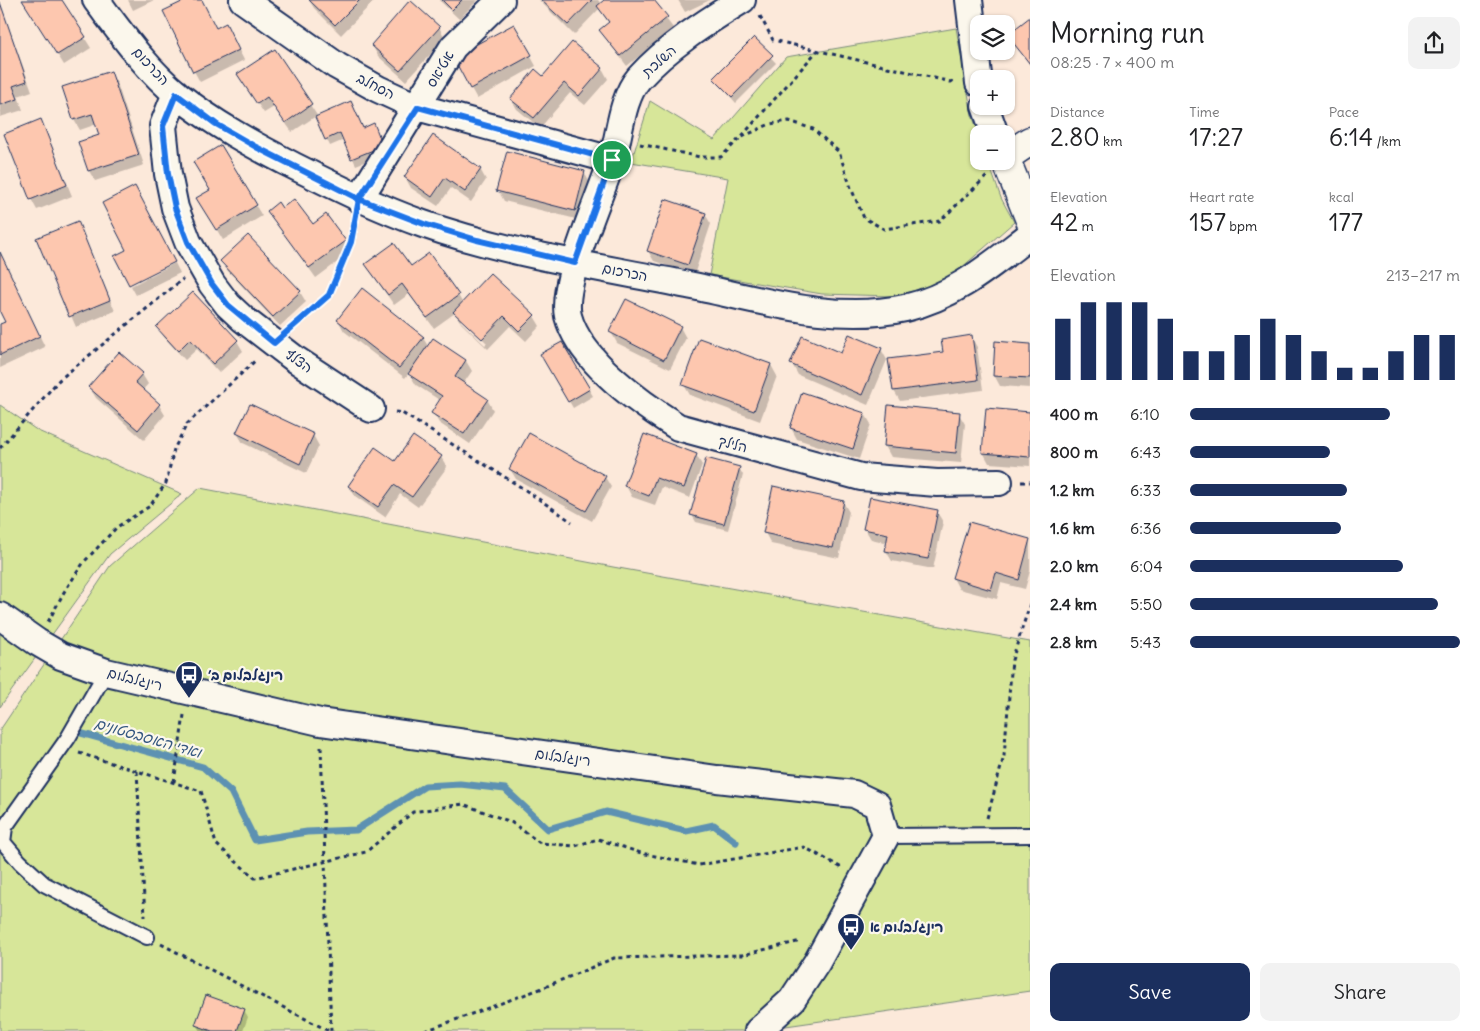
<!DOCTYPE html>
<html lang="en">
<head>
<meta charset="utf-8">
<style>
	:root { --surface:#fff; --page:#f2f2f2; --text:#202124; --muted:#757577; --accent:#1b2f5e }
	body { margin:0; font-family:Delius,"Playpen Sans Hebrew",sans-serif; background:var(--page); color:var(--text); height:100vh; display:flex; flex-direction:column; font-size:19px; white-space:nowrap }
	* { box-sizing:border-box; margin:0 }
	p { font-size:16px; color:var(--muted) }
	.icon { flex:none; width:28px; height:28px; fill:none; stroke:currentColor; stroke-width:2; stroke-linecap:round; stroke-linejoin:round }
	.map { position:relative; flex:1; overflow:hidden }
	.drawer { display:flex; flex-direction:column; background:var(--surface); width:450px }
	.drawer>* { flex:none }
	.fabs { position:absolute; left:970px; top:15px; display:grid; gap:10px }
	.fabs a { display:grid; place-items:center; width:45px; height:45px; border-radius:10px; background:var(--surface); box-shadow:0 1px 4px #0004; font-size:25px }
	.pin { position:absolute; display:grid; place-items:center; width:42px; height:42px; color:#fff; margin:-21px; border:2px solid #fff; border-radius:50%; box-shadow:0 1px 5px #0007 }
	.round { display:grid; place-items:center; flex:none; width:52px; height:52px; border-radius:10px; background:var(--page) }
	.head { display:flex; align-items:center; justify-content:space-between; height:85px; padding:0 20px }
	h1 { font-size:28px; font-weight:600; line-height:38px }
	.metrics { display:grid; grid-template-columns:repeat(3,1fr); gap:8px; height:85px; padding:5px 20px }
	.metrics div { display:grid; align-content:center }
	.metrics b { font-size:25px; font-weight:600 }
	.metrics small { font-size:14px; font-weight:400 }
	.metrics p { font-size:14px }
	.chart { height:140px; padding:10px 20px }
	.chart p { display:flex; justify-content:space-between }
	.chart svg { width:100%; height:90px; margin-top:5px; stroke:var(--accent); stroke-width:6 }
	.button { display:flex; gap:10px; margin-top:auto; padding:10px 20px }
	.button a { flex:1; height:58px; border-radius:10px; background:var(--accent); color:#fff; font-size:20px; font-weight:600; line-height:58px; text-align:center }
	.button a+a { background:var(--page); color:var(--text) }
	ul { padding:0 20px; list-style:none; font-size:16px }
	li { display:grid; grid-template-columns:80px 60px 1fr; align-items:center; height:38px }
	li i { height:12px; border-radius:6px; background:var(--accent) }
	main { display:flex; flex:1; min-height:0 }
	.map>svg:first-child { display:block }
	.green { fill:#d7e699; stroke:#798a7c }
	.shadow { fill:#0003; fill-rule:evenodd }
	.lines { fill:none; stroke-linecap:round; stroke-linejoin:round }
	.stream { stroke:#5d91b2; stroke-width:7 }
	.building { fill:#fdc7af; stroke:#1b2f5e }
	.lane-casing { stroke:#1b2f5e; stroke-width:18 }
	.street-casing { stroke:#1b2f5e; stroke-width:30 }
	.secondary-casing { stroke:#1b2f5e; stroke-width:31 }
	.path { stroke:#1b2f5e; stroke-width:3; stroke-dasharray:4 4; stroke-linecap:butt }
	.lane { stroke:#fbf7ec; stroke-width:14 }
	.street { stroke:#fbf7ec; stroke-width:26 }
	.secondary { stroke:#fbf7ec; stroke-width:28 }
	.route-casing { stroke:#fff; stroke-width:10 }
	.route { stroke:#1a73e8; stroke-width:6 }
	.labels { text-anchor:middle; stroke-width:4.5; stroke-linejoin:round; paint-order:stroke }
	.street-label { font-size:14px; fill:#1b2f5e; stroke:#fbf7ec }
	.poi-label { font-size:14px; font-weight:bold; fill:#1b2f5e; stroke:#fbf7ec; text-anchor:start }
	.water-label { font-size:15px; font-style:italic; fill:#365881; stroke:#fbf7ec }
</style>
</head>
<body>
<main>
<div class="map">
<svg width="1030" height="1031" viewBox="0 0 1030 1031">
	<rect width="100%" height="100%" fill="#fce9da"/>
	<filter id="ink" filterUnits="userSpaceOnUse"><feTurbulence type="fractalNoise" baseFrequency=".02" numOctaves="2"/><feDisplacementMap in="SourceGraphic" scale="10" xChannelSelector="R" yChannelSelector="G"/><feConvolveMatrix kernelMatrix="1 2 1 2 8 2 1 2 1" color-interpolation-filters="sRGB"/></filter>
	<g filter="url(#ink)">
		<path class="green" d="M956,28L972,115L979,134V161H988L1001,198L1014,222L944,283L892,296L822,294L709,275L728,178L631,162L650,101L714,140L786,57Z
			M0,405L38,431L182,494L110,554L0,707Z
			M200,488L613,567L1030,642V991L751,1031H0V730L110,566Z"/>
		<path class="shadow" d="M25,0H61L91,48L64,65L30,11Z
			M128,0H154L133,10Z
			M189,0H201L216,29L231,35L244,60L200,82L194,71Z
			M309,0H375L341,35L314,8Z
			M439,0H478L459,19Z
			M539,0H598L601,4L606,0H652L673,28L627,66L600,31L609,23L599,9L574,35Z
			M678,0H710L685,12Z
			M0,4L32,91L18,96L23,110L0,117Z
			M1030,19V65L1009,35Z
			M514,25L536,66L477,99L454,58Z
			M439,27L445,38L406,81L378,56L372,45Z
			M754,39L776,63L736,103L714,78Z
			M275,51L318,117L363,129L386,153L356,165L344,140L330,146L316,116L292,132L274,107L264,113L245,85Z
			M602,68L608,79L585,105L570,93L540,128L517,109L511,99L543,78Z
			M111,73L117,83L144,165L95,181L89,171L80,142L100,136L97,124L80,130L74,120Z
			M41,120L72,196L37,210L31,199Z
			M220,147L262,216L223,240L198,199L211,191Z
			M480,169L486,180L471,202L451,188L438,206L411,188L405,177Z
			M584,172L590,183L580,220L504,201L498,190Z
			M282,210L345,242L351,252L316,278L275,221Z
			M705,214L711,224L694,275L654,261L648,251Z
			M77,223L115,311L76,327L38,239Z
			M0,254L45,347L0,368V325L6,322L0,309Z
			M222,261L300,292L306,302L280,326L228,271Z
			M175,263L180,273L136,295L131,286Z
			M366,265L458,295L463,304L534,316L540,326L526,341L510,326L488,349L461,323L455,313L434,328L409,294L394,305ZM462,319L487,343L485,345L460,321Z
			M338,320L423,338L428,346L466,361L472,371L463,384L487,399L493,410L470,444L439,423L433,413L441,401L416,385L409,373L405,378L344,331Z
			M158,327L237,341L243,351L219,373L197,349L185,360L164,337Z
			M680,327L686,338L670,369L617,343L611,332Z
			M971,337L977,347L983,390L900,401L894,391L944,353Z
			M700,340L771,365L777,376L760,421L690,395L684,385Z
			M562,343L593,396L573,408L542,355Z
			M1030,345V388L1000,386L994,375Z
			M881,349L887,360L868,405L798,375L792,364Z
			M119,354L142,374L148,384L142,391L159,405L165,415L144,440L96,398L90,388Z
			M250,406L313,435L319,446L306,473L243,443L237,433Z
			M1030,413V466L989,463L983,452Z
			M865,414L871,424L859,459L797,439L791,428Z
			M959,414L965,424L961,463L891,457L885,446Z
			M696,455L702,465L690,498L662,487L655,505L632,497L626,486Z
			M441,457L447,467L418,507L400,494L385,517L355,496L349,486L396,463Z
			M739,468L743,475L728,530L696,522L692,515Z
			M510,469L605,477L611,487L592,521L516,479Z
			M843,502L849,512L839,558L771,544L765,533Z
			M937,512L943,522L933,569L892,561L886,551L888,543L871,539L865,529Z
			M969,524L1030,541V571L1025,589L1001,583L997,599L959,589L953,578Z
			M244,1010L248,1017L243,1031H200L196,1025Z"/>
		<g class="lines">
			<path class="stream" d="M73,731L203,767L231,792L255,840L307,832L356,830L425,786L460,784L505,789L548,829L606,812L686,831L714,825L736,842"/>
		</g>
		<path class="building" d="M22,0H62L86,37L57,55Z
			M186,0H202L216,28L226,23L239,50L193,72L163,11Z
			M309,0H360L335,25Z
			M410,0L440,27L400,71L371,45Z
			M442,0H462L452,10Z
			M541,0H592L568,25Z
			M604,0H654L668,17L620,56L599,30L609,22L597,6Z
			M0,2L27,81L13,86L18,99L0,105Z
			M1030,17V64L1007,35Z
			M514,24L532,55L470,89L453,57Z
			M754,37L773,55L732,97L713,78Z
			M572,42L603,68L579,96L564,83L534,118L510,99L535,69L543,76Z
			M275,49L312,104L285,123L267,97L257,104L237,74Z
			M111,71L139,155L88,171L78,142L99,135L92,114L73,120L62,87Z
			M351,101L363,128L374,123L383,146L351,159L340,133L325,140L315,117Z
			M41,119L67,185L30,200L4,134Z
			M433,135L481,169L465,192L445,178L432,197L404,177Z
			M221,145L257,205L216,230L196,198L210,190L193,162Z
			M507,151L585,171L575,211L496,191Z
			M135,186L175,262L129,285L114,256L126,250L102,203Z
			M294,199L313,224L326,214L346,241L309,268L267,211L278,202L282,208Z
			M665,199L706,213L688,265L647,251Z
			M78,221L110,300L69,317L36,238Z
			M248,235L301,291L273,317L220,261Z
			M394,243L411,266L429,253L459,295L427,318L402,284L388,295L365,264Z
			M0,252L40,336L0,355V324L5,322L0,312Z
			M490,273L535,315L519,331L504,316L482,339L453,312Z
			M362,288L424,337L399,368L337,320Z
			M193,292L238,340L213,364L190,339L178,351L156,327Z
			M626,299L681,326L664,360L609,332Z
			M849,334L882,348L862,395L790,364L802,336L841,353Z
			M972,335L978,380L893,391L888,359L943,352L941,340Z
			M433,338L466,360L455,377L488,399L464,434L431,413L442,396L408,374Z
			M699,338L771,364L754,411L682,385Z
			M995,341L1030,344V378L993,376Z
			M562,342L590,389L568,402L540,354Z
			M119,352L143,373L135,382L160,404L138,430L88,387Z
			M802,392L865,413L853,449L790,428Z
			M250,404L314,434L300,464L236,433Z
			M888,405L960,412L956,453L884,446Z
			M986,408L1030,412V457L982,453Z
			M529,433L606,476L586,511L509,469Z
			M644,434L697,454L684,488L656,478L649,496L624,486Z
			M413,436L442,456L412,497L394,485L378,507L348,486L375,447L395,461Z
			M706,458L740,467L724,524L690,515Z
			M773,486L844,501L833,548L763,533Z
			M870,497L938,510L928,559L885,551L888,534L863,529Z
			M969,522L1030,539L1019,580L996,573L991,590L952,578Z
			M206,995L245,1009L237,1031H212L195,1025Z"/>
		<g class="lines">
			<defs>
				<path id="lane" d="M106,672L68,738L5,827L3,842L20,862L44,884L147,937
					M886,836L1030,835"/>
				<path id="street" d="M96,0C121,33 146,69 178,95C214,124 253,145 294,166C336,187 378,208 423,224C508,254 600,267 688,285C758,299 833,324 905,308C954,297 991,265 1030,235
					M243,0L337,66L378,89L417,107L612,160
					M742,0C706,22 667,47 639,78C621,99 620,135 612,160C601,196 560,283 568,316C580,361 641,404 678,427L861,477L937,483L999,482
					M969,0L979,83
					M176,93L163,126L168,174L175,208L188,242L212,284L228,305L243,319L295,359L371,409
					M985,106L995,134
					M359,199L453,47L501,0
					M0,616L37,642L61,656L106,672L320,722L717,779L854,794L877,805L886,836L817,962L792,1000L758,1031"/>
				<path id="secondary" d="M1006,157L1030,141
					M1006,160L1030,220"/>
			</defs>
			<use href="#lane" class="lane-casing"/>
			<use href="#street" class="street-casing"/>
			<use href="#secondary" class="secondary-casing"/>
			<path class="path" d="M760,16L773,40L951,82L954,80
				M742,136L817,51
				M640,144L700,157H721L740,138L770,124L789,121L813,129L839,152L851,188L864,218L884,229L940,221L987,176
				M291,328L329,295L351,243L355,221
				M395,412L402,413L524,489L572,522
				M0,448L59,380L183,279
				M1021,482H1030
				M48,622L64,592L84,562L117,527L150,506L166,483L174,449L187,424L257,359
				M321,747L331,1031
				M79,753L201,791L216,844L255,878L366,852L413,812L463,804L511,822L540,843L575,846L598,839L641,853L699,865L804,847L842,868
				M137,771L145,917
				M174,782L184,715
				M987,818L1004,756L1012,660L1030,604
				M161,944L329,1031
				M425,1031L540,989L614,958L742,955L801,941"/>
			<use href="#lane" class="lane"/>
			<use href="#street" class="street"/>
			<use href="#secondary" class="secondary"/>
		</g>
	</g>
	<g class="lines" filter="url(#ink)">
		<defs>
			<path id="route" d="M612,160L418,107L359,199L256,147L216,124L176,94L163,126L168,174L175,208L188,242L212,284L228,305L274,343L329,295L351,242L359,199L424,224L477,240L575,263L612,160"/>
		</defs>
		<use href="#route" class="route-casing"/>
		<use href="#route" class="route"/>
	</g>
	<defs>
		<symbol id="bus-pin" viewBox="-11 -11 22 30"><path d="M0 17L-7.5 6A9.5 9.5 0 1 1 7.5 6Z" fill="#1b2f5e" stroke="#fbf7ec"/><path d="M-5-6H5V4H4V6H2V4H-2V6H-4V4H-5ZM-3.5-4V0h7V-4ZM-3.5 1.2v1.5H-2V1.2ZM2 1.2v1.5H3.5V1.2Z" fill="#fff"/></symbol>
	</defs>
	<g fill-rule="evenodd">
		<use href="#bus-pin" x="173" y="659" width="32" height="43"/>
		<use href="#bus-pin" x="835" y="911" width="32" height="43"/>
	</g>
	<g class="labels">
		<g class="street-label">
			<text transform="translate(659 61) rotate(-41)" y="5">השלכת</text>
			<text transform="translate(151 66) rotate(47)" y="5">הכרכום</text>
			<text transform="translate(440 69) rotate(-59)" y="5">אטיאס</text>
			<text transform="translate(376 86) rotate(27)" y="5">הסחלב</text>
			<text transform="translate(625 272) rotate(11)" y="5">הכרכום</text>
			<text transform="translate(299 361) rotate(35)" y="5">הצלף</text>
			<text transform="translate(733 444) rotate(15)" y="5">הלילך</text>
			<text transform="translate(135 679) rotate(14)" y="5">רינגלבלום</text>
			<text transform="translate(563 757) rotate(8)" y="5">רינגלבלום</text>
		</g>
		<g class="poi-label">
			<text x="208" y="680">רינגלבלום ב׳</text>
			<text x="870" y="932">רינגלבלום א</text>
		</g>
		<g class="water-label">
			<text transform="translate(148 738) rotate(16)" y="5">ואדי האסבסטונים</text>
		</g>
	</g>
</svg>
<div class="fabs">
<a><svg class="icon" aria-label="layers" viewBox="0 0 24 24"><path d="M12 4l9 5-9 5-9-5zM3 14l9 5 9-5"/></svg></a>
<a>+</a>
<a>−</a>
</div>
<div class="pin" style="left:612px;top:160px;background:#1e9e55"><svg class="icon" aria-label="arrive" viewBox="0 0 24 24"><path d="M6 21V4h12l-3 4 3 4H6"/></svg></div>
</div>
<section class="drawer">
<div class="head"><div><h1>Morning run</h1><p>08:25 · 7 × 400 m</p></div><a class="round"><svg class="icon" aria-label="share" viewBox="0 0 24 24"><path d="M12 15V3M7 8l5-5 5 5M5 13v7h14v-7"/></svg></a></div>
<div class="metrics">
<div><p>Distance</p><b>2.80<small> km</small></b></div>
<div><p>Time</p><b>17:27</b></div>
<div><p>Pace</p><b>6:14<small> /km</small></b></div>
</div>
<div class="metrics">
<div><p>Elevation</p><b>42<small> m</small></b></div>
<div><p>Heart rate</p><b>157<small> bpm</small></b></div>
<div><p>kcal</p><b>177</b></div>
</div>
<div class="chart"><p><span>Elevation</span>213–217 m</p>
<svg viewBox="0 0 160 44" preserveAspectRatio="none"><path d="M5 44V14M15 44V6M25 44V6M35 44V6M45 44V14M55 44V30M65 44V30M75 44V22M85 44V14M95 44V22M105 44V30M115 44V38M125 44V38M135 44V30M145 44V22M155 44V22"/></svg>
</div>
<ul>
<li><b>400 m</b>6:10<i style="width:74%"></i></li>
<li><b>800 m</b>6:43<i style="width:52%"></i></li>
<li><b>1.2 km</b>6:33<i style="width:58%"></i></li>
<li><b>1.6 km</b>6:36<i style="width:56%"></i></li>
<li><b>2.0 km</b>6:04<i style="width:79%"></i></li>
<li><b>2.4 km</b>5:50<i style="width:92%"></i></li>
<li><b>2.8 km</b>5:43<i style="width:100%"></i></li>
</ul>
<div class="button"><a>Save</a><a>Share</a></div>
</section>
</main>
</body>
</html>
